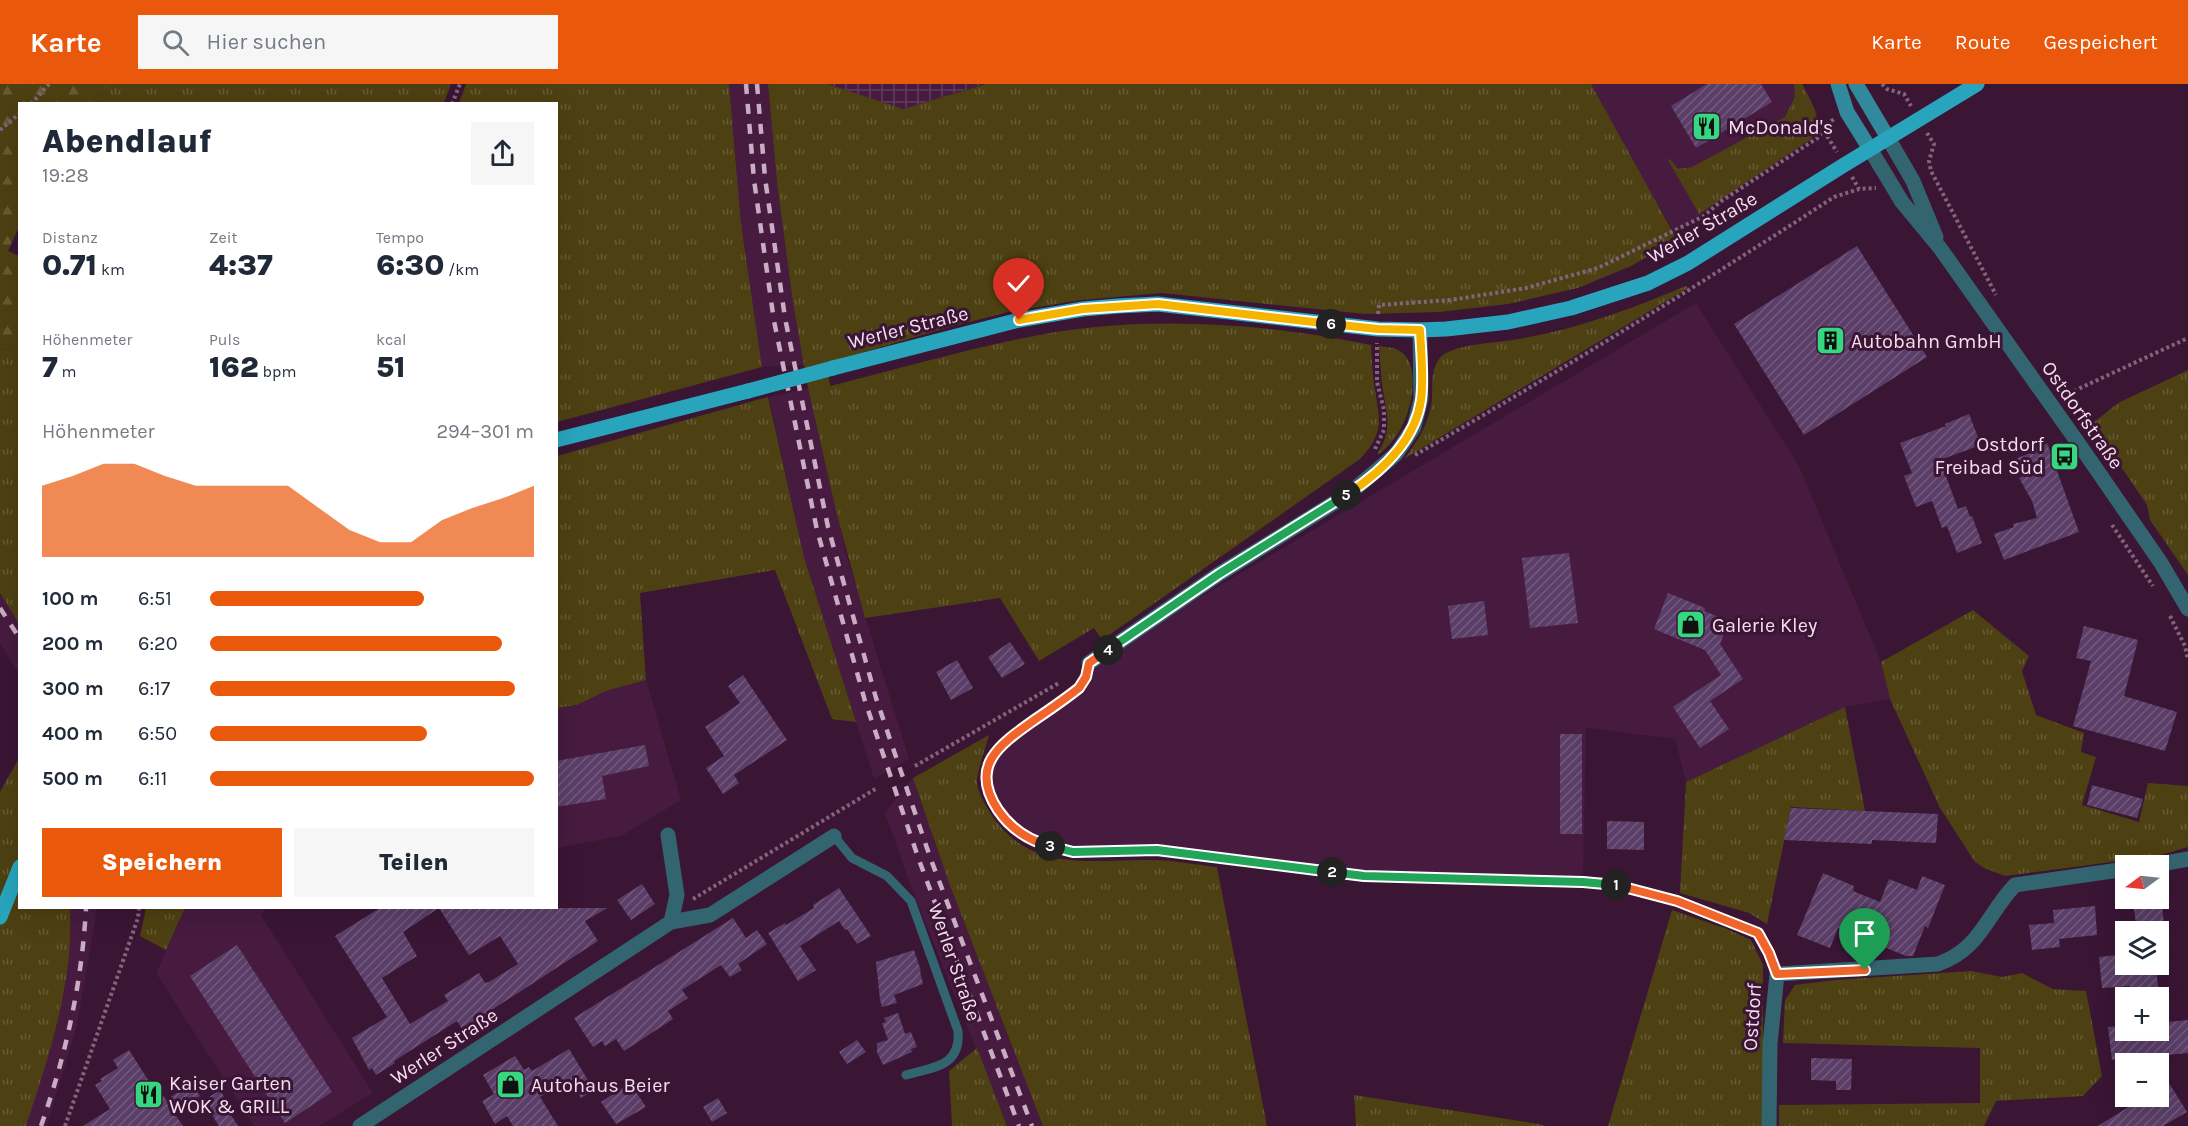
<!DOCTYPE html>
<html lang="de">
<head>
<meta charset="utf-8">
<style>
	:root { --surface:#fff; --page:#f6f6f7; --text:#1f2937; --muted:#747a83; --accent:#ea580c }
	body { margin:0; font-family:Karla,sans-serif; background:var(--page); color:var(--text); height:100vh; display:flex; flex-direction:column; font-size:22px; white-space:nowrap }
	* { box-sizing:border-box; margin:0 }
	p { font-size:20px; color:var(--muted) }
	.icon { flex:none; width:33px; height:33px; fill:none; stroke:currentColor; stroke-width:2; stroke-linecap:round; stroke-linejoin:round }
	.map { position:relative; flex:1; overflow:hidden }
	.details { position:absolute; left:18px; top:18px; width:540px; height:807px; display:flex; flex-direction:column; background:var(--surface); border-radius:0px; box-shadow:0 6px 24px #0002 }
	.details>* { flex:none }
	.needle { width:39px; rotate:255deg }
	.buttons { position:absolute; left:2115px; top:771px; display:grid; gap:12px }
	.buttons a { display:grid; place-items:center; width:54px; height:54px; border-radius:0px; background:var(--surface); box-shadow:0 6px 24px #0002; font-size:30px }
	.pin { position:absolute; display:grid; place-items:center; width:51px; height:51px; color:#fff; margin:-62px -26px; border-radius:50% 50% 50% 0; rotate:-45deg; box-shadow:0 0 6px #0007 }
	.pin .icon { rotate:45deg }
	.km { position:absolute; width:30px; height:30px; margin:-15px; border-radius:50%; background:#222; color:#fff; font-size:16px; line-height:30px; text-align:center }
	.round { display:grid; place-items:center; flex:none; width:63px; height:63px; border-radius:0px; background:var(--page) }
	.summary { display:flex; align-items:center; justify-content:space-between; height:102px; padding:0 24px }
	h1 { font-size:33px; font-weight:800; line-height:45px }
	.stats { display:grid; grid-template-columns:repeat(3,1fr); gap:9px; height:102px; padding:6px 24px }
	.stats div { display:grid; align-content:center }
	.stats b { font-size:30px; font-weight:800 }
	.stats small { font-size:16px; font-weight:400 }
	.stats p { font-size:16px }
	.chart { height:168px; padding:12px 24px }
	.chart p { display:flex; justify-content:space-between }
	.chart svg { width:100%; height:108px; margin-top:6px; fill:var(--accent); opacity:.7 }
	.button { display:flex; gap:12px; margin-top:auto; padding:12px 24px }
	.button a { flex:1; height:69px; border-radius:0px; background:var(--accent); color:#fff; font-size:24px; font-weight:800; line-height:69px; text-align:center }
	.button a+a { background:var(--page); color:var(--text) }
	ul { padding:0 24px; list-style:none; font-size:20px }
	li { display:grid; grid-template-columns:96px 72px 1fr; align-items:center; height:45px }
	li i { height:15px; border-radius:8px; background:var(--accent) }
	header { display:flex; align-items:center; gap:36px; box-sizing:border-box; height:84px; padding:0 30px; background:var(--accent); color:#fff }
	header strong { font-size:28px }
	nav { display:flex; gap:33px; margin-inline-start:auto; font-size:21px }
	.search { width:420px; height:54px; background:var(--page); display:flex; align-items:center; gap:15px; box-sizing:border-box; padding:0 21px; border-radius:0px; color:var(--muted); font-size:22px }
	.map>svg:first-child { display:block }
	.built { fill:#461b3f }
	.industrial { fill:url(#industrial-grid) }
	.grass { fill:url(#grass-tufts) }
	.forest { fill:url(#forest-firs) }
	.building { fill:url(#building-hatch) }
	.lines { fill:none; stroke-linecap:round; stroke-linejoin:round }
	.path { stroke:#83637d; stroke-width:4; stroke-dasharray:3 3; stroke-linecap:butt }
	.service { stroke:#336571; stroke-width:9 }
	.minor { stroke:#336571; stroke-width:15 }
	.tertiary { stroke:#336571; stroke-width:15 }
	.secondary { stroke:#30899c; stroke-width:15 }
	.primary { stroke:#28a5bd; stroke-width:15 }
	.rail { stroke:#c9adc3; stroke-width:4.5; stroke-dasharray:10 10; stroke-linecap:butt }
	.primary-bridge { stroke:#28a5bd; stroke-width:15 }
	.split-1-casing { stroke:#fff; stroke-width:12 }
	.split-2-casing { stroke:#fff; stroke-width:12 }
	.split-3-casing { stroke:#fff; stroke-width:12 }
	.split-4-casing { stroke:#fff; stroke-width:12 }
	.split-5-casing { stroke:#fff; stroke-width:12 }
	.split-6-casing { stroke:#fff; stroke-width:12 }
	.split-7-casing { stroke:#fff; stroke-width:12 }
	.split-1 { stroke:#f0652b; stroke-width:8 }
	.split-2 { stroke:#22a559; stroke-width:8 }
	.split-3 { stroke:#22a559; stroke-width:8 }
	.split-4 { stroke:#f0652b; stroke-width:8 }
	.split-5 { stroke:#22a559; stroke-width:8 }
	.split-6 { stroke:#f5b400; stroke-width:8 }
	.split-7 { stroke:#f5b400; stroke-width:8 }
	.labels { text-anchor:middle; stroke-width:6; stroke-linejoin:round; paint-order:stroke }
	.poi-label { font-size:20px; fill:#f6ddf0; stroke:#3a1534; text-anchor:start }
	.street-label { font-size:20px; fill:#f6ddf0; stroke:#3a1534 }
</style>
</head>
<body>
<header>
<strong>Karte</strong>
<div class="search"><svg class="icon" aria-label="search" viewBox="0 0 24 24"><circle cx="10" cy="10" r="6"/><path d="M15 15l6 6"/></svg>Hier suchen</div>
<nav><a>Karte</a><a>Route</a><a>Gespeichert</a></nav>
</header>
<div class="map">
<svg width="2188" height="1042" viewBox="0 0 2188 1042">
	<defs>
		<pattern id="industrial-grid" width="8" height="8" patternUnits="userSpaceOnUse" patternTransform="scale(1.5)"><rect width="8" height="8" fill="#461b3f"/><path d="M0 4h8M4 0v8" fill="none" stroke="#613c5b"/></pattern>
		<pattern id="grass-tufts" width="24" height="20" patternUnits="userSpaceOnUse" patternTransform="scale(1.5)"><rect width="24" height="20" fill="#4d4012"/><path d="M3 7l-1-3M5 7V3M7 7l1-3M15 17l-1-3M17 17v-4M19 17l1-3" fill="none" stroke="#675b35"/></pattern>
		<pattern id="forest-firs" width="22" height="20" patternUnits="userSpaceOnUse" patternTransform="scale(1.5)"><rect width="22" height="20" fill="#4d4012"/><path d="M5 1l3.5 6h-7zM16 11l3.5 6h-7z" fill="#675b35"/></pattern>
		<pattern id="building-hatch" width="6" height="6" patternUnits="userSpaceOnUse" patternTransform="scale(1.5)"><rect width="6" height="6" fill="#5a3e67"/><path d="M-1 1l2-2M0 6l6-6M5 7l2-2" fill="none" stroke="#72597d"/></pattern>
	</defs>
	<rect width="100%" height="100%" fill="#3a1534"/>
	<path class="built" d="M729,0H768L777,99L793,219L805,281L762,283L741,140Z
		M1591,0H1803L1817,29L1816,42L1811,56L1704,128L1675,150L1641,93Z
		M1696,219L1799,382L1881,578L1890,615L1845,623L1686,698L1675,655L1586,644L1583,798L1364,791L1194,772L1073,768L1042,760L1006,739L986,702L997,665L1079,604L1089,579Z
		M808,304L847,473L909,675L874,695L804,473L769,313Z
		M0,509L19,540V589L0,560Z
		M646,596L681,716L621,752L557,764V624L577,621L606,607Z
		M913,694L949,799L1043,1042H1007L912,805L885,729Z
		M70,824H97L77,942L47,1042H26L55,947L65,904L71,844Z
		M185,824H267L261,831L373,1009L319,1042H254L156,889Z"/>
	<path class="industrial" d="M828,0H985L903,25Z"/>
	<path class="grass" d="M109,0H451L444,19H92Z
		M466,0H729L741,140L762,283L557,338L556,20L459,19Z
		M768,0H828L903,25L986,0H1591L1676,154L1675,157L1631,182L1578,204L1508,220L1440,228L1365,230L1162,209L1081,216L1008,228L946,244L827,279L830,302C894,286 959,267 1024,254C1133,230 1262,238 1371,261C1372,274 1372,287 1374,300C1379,333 1386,348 1360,375L1102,556L1094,544L1039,577L1000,514L865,534L837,431L808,304L793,219L777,99Z
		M1794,0H1802C1811,19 1825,35 1811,55L1699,130L1668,76L1670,75L1678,85L1692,83L1785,33L1795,13Z
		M1686,202L1688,204L1404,375C1417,358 1426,344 1431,323C1434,307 1429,289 1439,275C1450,260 1494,259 1513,256C1575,246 1628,226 1686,202Z
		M19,261V540L0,509V266Z
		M1379,262C1385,263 1392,263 1398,266C1422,278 1412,325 1401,344C1396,354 1388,362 1381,369L1377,370C1394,345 1386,328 1382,301C1381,288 1380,275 1379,262Z
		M2188,286V491L2150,436L2147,421L2092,340L2118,319Z
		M768,313L804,473L856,638L832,635L775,486L640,509L646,596L606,607L577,621L557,624V372Z
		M1973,526L2029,572L2022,587L2036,631L2084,649L2081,668L2096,673L2082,721L2139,738L2148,699L2188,702V763L2157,772L2005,792L1984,784L1975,778L1940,724L1890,615L1881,578Z
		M1845,623L1865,727L1791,723L1767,840L1749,829L1680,809L1686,698Z
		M989,651C986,662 976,691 977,700C979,711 987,724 993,733C1033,790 1093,775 1153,776C1174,776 1196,781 1217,783L1267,1042H1043L949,799L913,694Z
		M19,674L20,824H70C74,898 49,972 26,1042H0V708Z
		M146,824H185L166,866L140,852Z
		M1672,826L1727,845L1751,856L1763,881V1042H1608Z
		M1971,887L2002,893L2022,889L2053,905L2086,907L2102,992L2083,1012L1996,1017L1984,1042H1779V1021L1980,1019V964L1783,959L1785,916L1795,901L1835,896Z
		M977,964L1007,1042H952L949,987Z
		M1354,1011L1538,1040L1546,1042H1356Z"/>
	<path class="forest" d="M0,0H109L92,19L20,20L19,143L8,167L19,172V261L0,266Z"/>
	<path class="building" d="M1707,0H1761L1772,18L1696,64L1671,22Z
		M1857,162L1927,273L1804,351L1734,240Z
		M1969,330L1981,361L1940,376L1958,425L1966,422L1970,433L1972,432L1982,459L1957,469L1947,442L1942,444L1932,417L1916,423L1904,392L1912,389L1900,359L1946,342L1945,340Z
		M2047,359L2079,448L2004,476L1994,450L2014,443L2013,440L2037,434L2032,417L2019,394L2022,393L2015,375L2033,368L2031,365Z
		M1569,469L1578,539L1530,544L1522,474Z
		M1668,509L1705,524L1704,527L1729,537L1720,560L1743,595L1710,617L1729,645L1700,664L1673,623L1721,591L1705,566L1654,545Z
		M1484,517L1488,551L1452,555L1448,522Z
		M2084,542L2138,556L2124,612L2177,628L2165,667L2073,642L2091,577L2076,574Z
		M1010,558L1025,580L1002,594L988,573Z
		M957,576L973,604L951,616L936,588Z
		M743,591L787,656L734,691L739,699L723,710L706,684L724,672L705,643L740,619L728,602Z
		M1560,650H1582V750H1560Z
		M645,661L649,682L602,692L606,715L556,723V677Z
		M2092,701L2143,715L2137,734L2087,721Z
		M1791,724L1938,730L1936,759L1872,756V760L1784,756Z
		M1607,737L1644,738V766L1607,765Z
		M1823,789L1854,802L1853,807L1880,818L1889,795L1917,806L1922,792L1945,801L1928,844L1925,842L1913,872H1906L1838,844L1830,864L1797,851Z
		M642,800L655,820L631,836L617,816Z
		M839,804L871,852L857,860L847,845L845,846L839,837L800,862L816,886L798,897L768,849L785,839L786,841L814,824L813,821Z
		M2142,814H2161L2165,848H2137L2134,825L2143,824Z
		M2095,822L2097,851L2059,855L2060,863L2032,866L2029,841L2054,839L2053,826Z
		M380,824H439L403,848L417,872L382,894L410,940L448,917L444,911L479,889L485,899L489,898L518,880L500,852L469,871L439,824H607L585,837L598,857L484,931L485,934L464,948L457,937L394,977L395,979L376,991L372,984L369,986L352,954L387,933L335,852Z
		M733,834L746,854L757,846L767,860L738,880L742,886L730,893L721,881L682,906L688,914L668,927L673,935L624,967L616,955L605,962L602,957L593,963L574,934Z
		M237,861L332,1008L285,1039L190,892Z
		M914,866L921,887H920L923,900L894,911L897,919L882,923L880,916L876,878Z
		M2126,870V880H2156L2158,904L2131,906L2130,902L2102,904L2099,873Z
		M898,929L905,950L911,948L917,963L911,965L912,968L883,981L877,968V959L888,956L882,939L886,938L884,934Z
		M2188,936V969L2112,976L2108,943L2126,942V946H2158V939Z
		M857,956L866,968L847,980L839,968Z
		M569,965L594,1006L581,1014L570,995L540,1013L558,1042H513L507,1032L495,1040L482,1017L494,1010L483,991L515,972L524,986L529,983L532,987Z
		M129,966L150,999L154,997L166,1016L192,999L200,1012L174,1029L183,1042H83L110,1025L95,1001L102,997L100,995L118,984L113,976Z
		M1811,974L1852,975L1851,1006H1836V997L1811,996Z
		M630,999L646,1023L616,1040L601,1018Z
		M2169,999L2187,1028L2163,1042H2098L2146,1012H2158V1005Z
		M220,1006L229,1021L226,1023L238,1042H219L203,1017Z
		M718,1014L727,1029L712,1038L703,1023Z"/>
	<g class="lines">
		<path class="path" d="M1882,0L1887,5L1904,10L1911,22
			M31,20L49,0
			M452,20L460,0
			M0,46L20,29
			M1824,47L1837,68
			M1927,49L1934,60L1929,77L1931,87L1996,211
			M1852,93L1859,105
			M1378,230L1379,221L1451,216L1526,204L1598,184L1704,132L1720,118L1819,53L1827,40L1834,35
			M2063,312L2188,254
			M1375,365L1384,346V326L1377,298V259
			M1415,371C1557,289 1696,203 1834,113L1859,105L1876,104
			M2112,441L2153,502
			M2170,532L2185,562L2188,576
			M915,682L1059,599
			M693,815L877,704
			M65,1042L138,834L139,824"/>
		<path class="service" d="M1089,579L1086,593L1079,604L1008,654L997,665L989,679L986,702L993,718L1006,739L1020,750L1042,760L1073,768L1157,767L1364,791L1605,800L1629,803L1677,817L1758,849L1769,869L1777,890
			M834,752L852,774L887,792L911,817L958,947C961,983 933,983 906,991"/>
		<path class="minor" d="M1089,579L1219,490L1350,409L1396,370L1414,343L1421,315L1420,246
			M668,751L677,811L671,838
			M2150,782L2188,775
			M360,1042L671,838L710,831L834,752
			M1769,1042L1770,960L1777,890L1938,880C1981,865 1987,830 2015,801L2126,785"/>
		<path class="tertiary" d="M1888,54L1913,97L1936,153
			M1870,65L1902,118L1940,164L2081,363L2161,479L2188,525"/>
		<path class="secondary" d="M1838,0L1847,28L1870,65
			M1856,0L1888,54"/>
		<path class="primary" d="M833,284L1019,236L1083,225L1117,222L1158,220L1378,245L1420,246L1446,245L1508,238L1571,224L1648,199L1688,179L1844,81L1977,0
			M556,356L748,307
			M0,833L20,783"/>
		<path class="rail" d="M746,0L754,96L774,237L817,446L865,617L919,776L1019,1042
			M757,0L765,94L785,234L828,443L876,614L930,773L1032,1042
			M0,524L20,555
			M41,1042C66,971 82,898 86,824"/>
		<path class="primary-bridge" d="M748,307L833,284"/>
	</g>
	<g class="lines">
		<defs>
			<path id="split-1" d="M1616,801L1677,817L1758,849L1769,869L1777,890L1865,886"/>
			<path id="split-2" d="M1332,788L1364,792L1583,798L1616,801"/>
			<path id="split-3" d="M1050,762L1073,768L1157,766L1332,788"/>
			<path id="split-4" d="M1050,762C1027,756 1011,745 998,726C969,682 999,661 1033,637C1049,626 1064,616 1079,604L1086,593L1089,579L1108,566"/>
			<path id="split-5" d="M1108,566L1219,490L1346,411"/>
			<path id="split-6" d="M1331,240L1378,245L1420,246C1421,268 1424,294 1421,316C1415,358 1380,389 1346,411"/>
			<path id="split-7" d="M1019,236L1083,225L1158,220L1331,240"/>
		</defs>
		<use href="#split-1" class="split-1-casing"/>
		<use href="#split-2" class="split-2-casing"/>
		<use href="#split-3" class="split-3-casing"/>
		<use href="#split-4" class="split-4-casing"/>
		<use href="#split-5" class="split-5-casing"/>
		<use href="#split-6" class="split-6-casing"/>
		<use href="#split-7" class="split-7-casing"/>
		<use href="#split-1" class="split-1"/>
		<use href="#split-2" class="split-2"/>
		<use href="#split-3" class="split-3"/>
		<use href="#split-4" class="split-4"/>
		<use href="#split-5" class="split-5"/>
		<use href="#split-6" class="split-6"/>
		<use href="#split-7" class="split-7"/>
	</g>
	<defs>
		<symbol id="restaurant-square" viewBox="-11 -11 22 22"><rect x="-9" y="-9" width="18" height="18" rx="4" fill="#35d881" stroke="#3a1534"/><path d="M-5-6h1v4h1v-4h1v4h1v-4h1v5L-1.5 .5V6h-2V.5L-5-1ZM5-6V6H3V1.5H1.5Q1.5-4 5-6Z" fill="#111"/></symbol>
		<symbol id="building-square" viewBox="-11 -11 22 22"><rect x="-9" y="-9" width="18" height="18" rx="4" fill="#35d881" stroke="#3a1534"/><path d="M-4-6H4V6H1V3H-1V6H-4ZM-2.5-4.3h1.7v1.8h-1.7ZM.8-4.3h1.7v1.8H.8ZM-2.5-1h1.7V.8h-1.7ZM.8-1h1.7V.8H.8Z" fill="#111"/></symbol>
		<symbol id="bus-square" viewBox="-11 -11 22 22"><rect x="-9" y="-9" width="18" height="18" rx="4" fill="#35d881" stroke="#3a1534"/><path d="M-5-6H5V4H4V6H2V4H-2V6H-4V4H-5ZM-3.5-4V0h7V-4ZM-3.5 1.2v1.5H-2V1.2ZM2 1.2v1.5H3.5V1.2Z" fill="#111"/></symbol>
		<symbol id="shop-square" viewBox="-11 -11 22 22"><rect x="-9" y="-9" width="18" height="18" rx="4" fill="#35d881" stroke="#3a1534"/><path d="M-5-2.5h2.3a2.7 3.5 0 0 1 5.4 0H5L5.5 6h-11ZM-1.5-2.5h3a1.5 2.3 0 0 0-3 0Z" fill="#111"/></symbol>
	</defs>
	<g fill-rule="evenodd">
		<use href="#restaurant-square" x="1690" y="26" width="33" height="33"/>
		<use href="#building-square" x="1814" y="240" width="33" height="33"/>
		<use href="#bus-square" x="2048" y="356" width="33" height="33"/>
		<use href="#shop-square" x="1674" y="524" width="33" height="33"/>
		<use href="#shop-square" x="494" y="984" width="33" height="33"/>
		<use href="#restaurant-square" x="132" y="994" width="33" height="33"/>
	</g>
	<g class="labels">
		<g class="poi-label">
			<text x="1728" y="50">McDonald's</text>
			<text x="1851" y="264">Autobahn GmbH</text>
			<text x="2044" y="367" text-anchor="end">Ostdorf<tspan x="2044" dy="23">Freibad Süd</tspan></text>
			<text x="1712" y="548">Galerie Kley</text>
			<text x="169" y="1006">Kaiser Garten<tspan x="169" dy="23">WOK &amp; GRILL</tspan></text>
			<text x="531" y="1008">Autohaus Beier</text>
		</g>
		<g class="street-label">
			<text transform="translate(1702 143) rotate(-30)" y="7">Werler Straße</text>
			<text transform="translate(908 243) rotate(-14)" y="7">Werler Straße</text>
			<text transform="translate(2083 331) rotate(55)" y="7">Ostdorfstraße</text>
			<text transform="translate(955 878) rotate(71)" y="7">Werler Straße</text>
			<text transform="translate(1752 933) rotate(-86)" y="7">Ostdorf</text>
			<text transform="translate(444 962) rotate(-33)" y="7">Werler Straße</text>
		</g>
	</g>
</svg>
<div class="buttons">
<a><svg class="needle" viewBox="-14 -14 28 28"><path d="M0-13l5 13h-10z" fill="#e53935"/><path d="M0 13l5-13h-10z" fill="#747a83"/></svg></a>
<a><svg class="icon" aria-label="layers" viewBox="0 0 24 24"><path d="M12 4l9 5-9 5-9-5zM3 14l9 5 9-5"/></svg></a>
<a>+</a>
<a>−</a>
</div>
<div class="pin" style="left:1865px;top:886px;background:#1e9e55"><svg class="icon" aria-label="arrive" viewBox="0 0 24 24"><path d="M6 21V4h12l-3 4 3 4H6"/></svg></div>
<div class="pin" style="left:1019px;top:236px;background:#d93025"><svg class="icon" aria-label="check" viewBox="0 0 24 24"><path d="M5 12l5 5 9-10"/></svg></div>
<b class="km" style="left:1616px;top:801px">1</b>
<b class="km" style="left:1332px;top:788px">2</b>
<b class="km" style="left:1050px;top:762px">3</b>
<b class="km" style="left:1108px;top:566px">4</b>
<b class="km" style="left:1346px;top:411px">5</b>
<b class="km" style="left:1331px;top:240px">6</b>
<section class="details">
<div class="summary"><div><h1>Abendlauf</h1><p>19:28</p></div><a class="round"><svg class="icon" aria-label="share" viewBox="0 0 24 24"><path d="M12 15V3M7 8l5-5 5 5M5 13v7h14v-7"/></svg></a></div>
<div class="stats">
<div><p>Distanz</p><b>0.71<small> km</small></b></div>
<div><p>Zeit</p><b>4:37</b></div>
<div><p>Tempo</p><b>6:30<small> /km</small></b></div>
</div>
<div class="stats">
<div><p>Höhenmeter</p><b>7<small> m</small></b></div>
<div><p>Puls</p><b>162<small> bpm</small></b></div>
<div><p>kcal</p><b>51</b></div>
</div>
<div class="chart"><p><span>Höhenmeter</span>294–301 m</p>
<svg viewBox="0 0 160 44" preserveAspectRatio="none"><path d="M0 44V15L10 11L20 6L30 6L40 11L50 15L60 15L70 15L80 15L90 24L100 33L110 38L120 38L130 29L140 24L150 20L160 15V44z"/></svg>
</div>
<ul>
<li><b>100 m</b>6:51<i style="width:66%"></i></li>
<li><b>200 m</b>6:20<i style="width:90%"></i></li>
<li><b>300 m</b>6:17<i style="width:94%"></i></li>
<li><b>400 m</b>6:50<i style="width:67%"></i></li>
<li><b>500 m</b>6:11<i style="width:100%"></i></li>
</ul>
<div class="button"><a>Speichern</a><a>Teilen</a></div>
</section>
</div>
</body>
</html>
